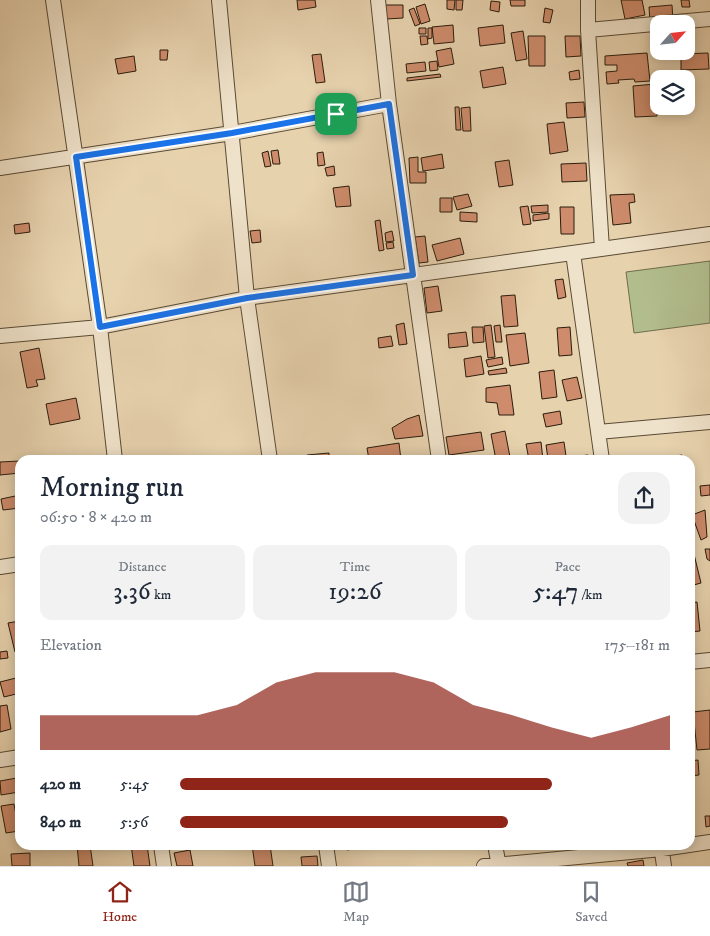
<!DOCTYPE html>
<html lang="en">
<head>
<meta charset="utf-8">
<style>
	:root { --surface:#fff; --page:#f2f2f3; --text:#1f2937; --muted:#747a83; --line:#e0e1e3; --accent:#8f2418 }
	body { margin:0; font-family:"IM FELL DW Pica",serif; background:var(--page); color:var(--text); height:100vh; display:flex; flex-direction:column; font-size:19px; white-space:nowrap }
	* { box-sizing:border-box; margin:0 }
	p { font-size:16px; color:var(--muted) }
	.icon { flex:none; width:28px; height:28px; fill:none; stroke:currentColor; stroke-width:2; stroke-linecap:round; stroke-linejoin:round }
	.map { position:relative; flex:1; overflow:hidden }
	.details { position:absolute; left:15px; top:455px; width:680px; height:395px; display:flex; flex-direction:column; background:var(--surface); border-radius:15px; box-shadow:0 2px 12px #0003 }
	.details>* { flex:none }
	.needle { width:32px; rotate:63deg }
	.buttons { position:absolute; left:650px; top:15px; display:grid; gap:10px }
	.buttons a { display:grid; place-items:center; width:45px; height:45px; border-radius:10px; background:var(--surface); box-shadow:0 2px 12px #0003; font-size:25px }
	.pin { position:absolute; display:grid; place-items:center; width:42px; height:42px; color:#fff; margin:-21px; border-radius:10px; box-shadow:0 2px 8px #0006 }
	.round { display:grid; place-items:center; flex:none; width:52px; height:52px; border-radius:15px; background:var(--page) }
	.summary { display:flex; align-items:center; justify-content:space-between; height:85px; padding:0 25px }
	h1 { font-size:28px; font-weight:600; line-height:38px }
	.metrics { display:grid; grid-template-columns:repeat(3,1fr); gap:8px; height:85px; padding:5px 25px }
	.metrics div { display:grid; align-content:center; border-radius:12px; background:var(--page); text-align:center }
	.metrics b { font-size:25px; font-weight:600 }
	.metrics small { font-size:14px; font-weight:400 }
	.metrics p { font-size:14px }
	.chart { height:140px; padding:10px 25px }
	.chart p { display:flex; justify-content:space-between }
	.chart svg { width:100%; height:90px; margin-top:5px; fill:var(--accent); opacity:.7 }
	ul { padding:0 25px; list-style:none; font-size:16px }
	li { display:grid; grid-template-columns:80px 60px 1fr; align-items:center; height:38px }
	li i { height:12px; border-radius:6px; background:var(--accent) }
	.menu { display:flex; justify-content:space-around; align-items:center; height:70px; border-top:1px solid var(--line); background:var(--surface); font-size:14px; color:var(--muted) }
	.menu a { display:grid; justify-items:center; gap:2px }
	.menu .active { color:var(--accent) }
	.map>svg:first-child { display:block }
	.green { fill:#b2bd8d; stroke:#6e6d4c }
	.building { fill:#ce8c6c; stroke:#2a1d0c }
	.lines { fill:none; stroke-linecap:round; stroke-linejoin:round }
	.street-casing { stroke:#594a34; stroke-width:16 }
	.street { stroke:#efe2ca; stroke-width:14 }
	.route-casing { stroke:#fff; stroke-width:10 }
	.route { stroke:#1a73e8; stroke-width:6 }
</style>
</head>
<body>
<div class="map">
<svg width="710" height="866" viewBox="0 0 710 866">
	<rect width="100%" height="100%" fill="#e7d2ae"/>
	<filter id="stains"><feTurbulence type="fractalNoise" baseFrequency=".004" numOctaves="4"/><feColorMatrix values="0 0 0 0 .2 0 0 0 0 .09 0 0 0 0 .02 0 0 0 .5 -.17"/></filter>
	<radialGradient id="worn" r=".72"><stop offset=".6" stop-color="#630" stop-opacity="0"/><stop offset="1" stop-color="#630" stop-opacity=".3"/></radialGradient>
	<path class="green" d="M710,261V323L634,333L626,272Z"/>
	<path class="building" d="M297,0H315L316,7L298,10Z
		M447,0H455L454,10L447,9Z
		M456,0H463L462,10H456Z
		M510,0H525V6H511Z
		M621,0H642L645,15L625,19Z
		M681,0H689L690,7H682Z
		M491,1L500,2L499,12L490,10Z
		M425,4L430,21L421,24L416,7Z
		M385,5H403V18L386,19Z
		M672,5L673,21L650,22L649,7Z
		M414,8L420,24L415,26L409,10Z
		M545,8L553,10L550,23L543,22Z
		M453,25L454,42L434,44L432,27Z
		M503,25L505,43L480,46L478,28Z
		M419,28H426V34H419Z
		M428,28H432V38L428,39Z
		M523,31L527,59L516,61L511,33Z
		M420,36H427L428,44L421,45Z
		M528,36H545V66H529Z
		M565,36H580L581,56L566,57Z
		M451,48L454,64L439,67L436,51Z
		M160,50H168L167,60H160Z
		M647,53L650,81L635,82L634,79L618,80L619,83L607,84L606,72L617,71V65H605V56Z
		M708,53L709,69L681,70V54Z
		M321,54L325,82L316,83L312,55Z
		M134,56L136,71L118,74L115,59Z
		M437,61L438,70L430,71L429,62Z
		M425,62L426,71L407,73L406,64Z
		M503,67L506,84L483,88L480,71Z
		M579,70L580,79L570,80L569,72Z
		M440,74L441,77L407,81V78Z
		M655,84L657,116L635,117L633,86Z
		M584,102L585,117L567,118L566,103Z
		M455,107H459L461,130H456Z
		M470,107L471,131H463L461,108Z
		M564,122L568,151L550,154L547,124Z
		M278,150L280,164H273L271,151Z
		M268,151L271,166L265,167L262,153Z
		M323,152L325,165L318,166L317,153Z
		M442,154L444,168L423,171L421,158Z
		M418,157V172H426V183H410L409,158Z
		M509,160L513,185L499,187L495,162Z
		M586,163L587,181L562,182L561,164Z
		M334,166L335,175L327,176L325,168Z
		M349,186L351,206L336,207L333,188Z
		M468,194L472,206L457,210L453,197Z
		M634,194L635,202L629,203L631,223L613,225L610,195Z
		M440,198H452V212H440Z
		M548,205V212L532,213L531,206Z
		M528,206L531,224L523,225L520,207Z
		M560,207H574V234H561Z
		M460,212L477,213V222L460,221Z
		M549,213V219L533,221V215Z
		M380,220L384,250L379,251L375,221Z
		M29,223L30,232L15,234L14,225Z
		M260,230L261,242L252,243L250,231Z
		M392,231L394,241L386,242L385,233Z
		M425,236L428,262L419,263L415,237Z
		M460,238L464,254L437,261L432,245Z
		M393,242L394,248L387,249L386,243Z
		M563,279L566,297L558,299L555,280Z
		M438,286L442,311L427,313L424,288Z
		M515,295L518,326L504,327L501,296Z
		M404,323L407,344L399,345L396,325Z
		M491,325L495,357L488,358L484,326Z
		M500,325L502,342H496L494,326Z
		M472,327H483L484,342L473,343Z
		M570,327L572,355L559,356L557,328Z
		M466,332L468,346L449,348L448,334Z
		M525,333L529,363L510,366L506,335Z
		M391,336L393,346L379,348L378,338Z
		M39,348L45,379L36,380L38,386L27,388L20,352Z
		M481,356L484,374L466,377L464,359Z
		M502,357L503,364L488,367L486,360Z
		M506,368L507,373L489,375L488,371Z
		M554,370L557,397L542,399L539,372Z
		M577,377L582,398L567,401L562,380Z
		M510,385L514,415H499L497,403L486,402V388Z
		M76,398L80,419L50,425L46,404Z
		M560,411L562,424L546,427L543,414Z
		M419,415L423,436L395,439L392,428L407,419Z
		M505,431L510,457L496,460L491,434Z
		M481,432L484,450L449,455L446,437Z
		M541,442L543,460H529L526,444Z
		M564,442L566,456L548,459L546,445Z
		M399,443L401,460H369L367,448Z
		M329,453V460H307V455Z
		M588,455V460H572L571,457Z
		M682,455L683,460H663V458Z
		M659,457L660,460H643V459Z
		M20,461V473L0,475V462Z
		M710,485V495L701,496L700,486Z
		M20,495V508L3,510L1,499Z
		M705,510L707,537L701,540L692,515Z
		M690,546H692L701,583L690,586Z
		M705,549H710V561L707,559Z
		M697,602L700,631L690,632V603Z
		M20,621V651L15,652L8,623Z
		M7,651L8,658L0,659V652Z
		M20,677V693L4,697L0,682Z
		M7,705L11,729L0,732V706Z
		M710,710V749L697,750L693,712Z
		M698,760L699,775L690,776V761Z
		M17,778L19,792L1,795L0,781Z
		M20,794V805H18L16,795Z
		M14,804L19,831L6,833L1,806Z
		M705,816H710V826L706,827Z
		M77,845H90L93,866H79Z
		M131,845H147L150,866H134Z
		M252,845H270L273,866H255Z
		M347,845H358L359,848L347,850Z
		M190,850L193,866H177L174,853Z
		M30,853V866H12L11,854Z
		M317,856L318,866H302L301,857Z
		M643,860L644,866H628L627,863Z"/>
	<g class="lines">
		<defs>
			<path id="street" d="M53,0L100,327L115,460
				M219,0L247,298L270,460
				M378,0L389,104L439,460
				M588,0V30L602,249
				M588,30L710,19
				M0,168L232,133L389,104
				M573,253L602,460
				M0,336L100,327L247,298L710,234
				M598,432L710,422
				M0,567L20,564
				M690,662L710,660
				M0,760L20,757
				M161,845L164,866
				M326,845L329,866
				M495,845L499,866
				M661,845L664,866
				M484,866L662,849L710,842"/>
		</defs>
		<use href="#street" class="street-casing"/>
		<use href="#street" class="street"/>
	</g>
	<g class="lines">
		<defs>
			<path id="route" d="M389,104L413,275L247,298L100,327L76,157L232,133Z"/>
		</defs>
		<use href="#route" class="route-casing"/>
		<use href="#route" class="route"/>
	</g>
	<rect width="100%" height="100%" filter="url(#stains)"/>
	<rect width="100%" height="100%" fill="url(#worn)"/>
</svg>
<div class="buttons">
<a><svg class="needle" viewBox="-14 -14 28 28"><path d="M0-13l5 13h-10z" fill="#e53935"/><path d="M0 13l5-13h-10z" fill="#747a83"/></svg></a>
<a><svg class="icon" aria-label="layers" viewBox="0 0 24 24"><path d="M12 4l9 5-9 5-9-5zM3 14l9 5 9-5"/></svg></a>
</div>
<div class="pin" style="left:336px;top:114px;background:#1e9e55"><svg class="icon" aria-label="arrive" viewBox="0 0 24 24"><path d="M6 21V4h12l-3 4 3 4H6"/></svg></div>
<section class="details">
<div class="summary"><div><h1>Morning run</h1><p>06:50 · 8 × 420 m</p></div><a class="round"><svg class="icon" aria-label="share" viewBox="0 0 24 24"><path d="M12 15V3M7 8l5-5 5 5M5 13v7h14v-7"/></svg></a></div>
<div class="metrics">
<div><p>Distance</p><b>3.36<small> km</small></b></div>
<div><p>Time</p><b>19:26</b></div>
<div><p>Pace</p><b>5:47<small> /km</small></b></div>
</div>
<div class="chart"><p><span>Elevation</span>175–181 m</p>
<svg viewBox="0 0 160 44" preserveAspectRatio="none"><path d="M0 44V27L10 27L20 27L30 27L40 27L50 22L60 11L70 6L80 6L90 6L100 11L110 22L120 27L130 33L140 38L150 33L160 27V44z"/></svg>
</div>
<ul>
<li><b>420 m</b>5:45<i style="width:76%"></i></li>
<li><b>840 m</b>5:56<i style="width:67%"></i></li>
</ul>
</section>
</div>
<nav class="menu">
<a class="active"><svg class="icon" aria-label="home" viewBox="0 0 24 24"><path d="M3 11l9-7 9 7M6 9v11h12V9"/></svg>Home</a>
<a><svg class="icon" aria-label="map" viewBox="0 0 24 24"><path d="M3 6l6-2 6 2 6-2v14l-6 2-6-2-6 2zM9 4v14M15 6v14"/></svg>Map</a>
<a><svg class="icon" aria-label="saved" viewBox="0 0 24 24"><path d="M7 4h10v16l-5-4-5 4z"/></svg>Saved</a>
</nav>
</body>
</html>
